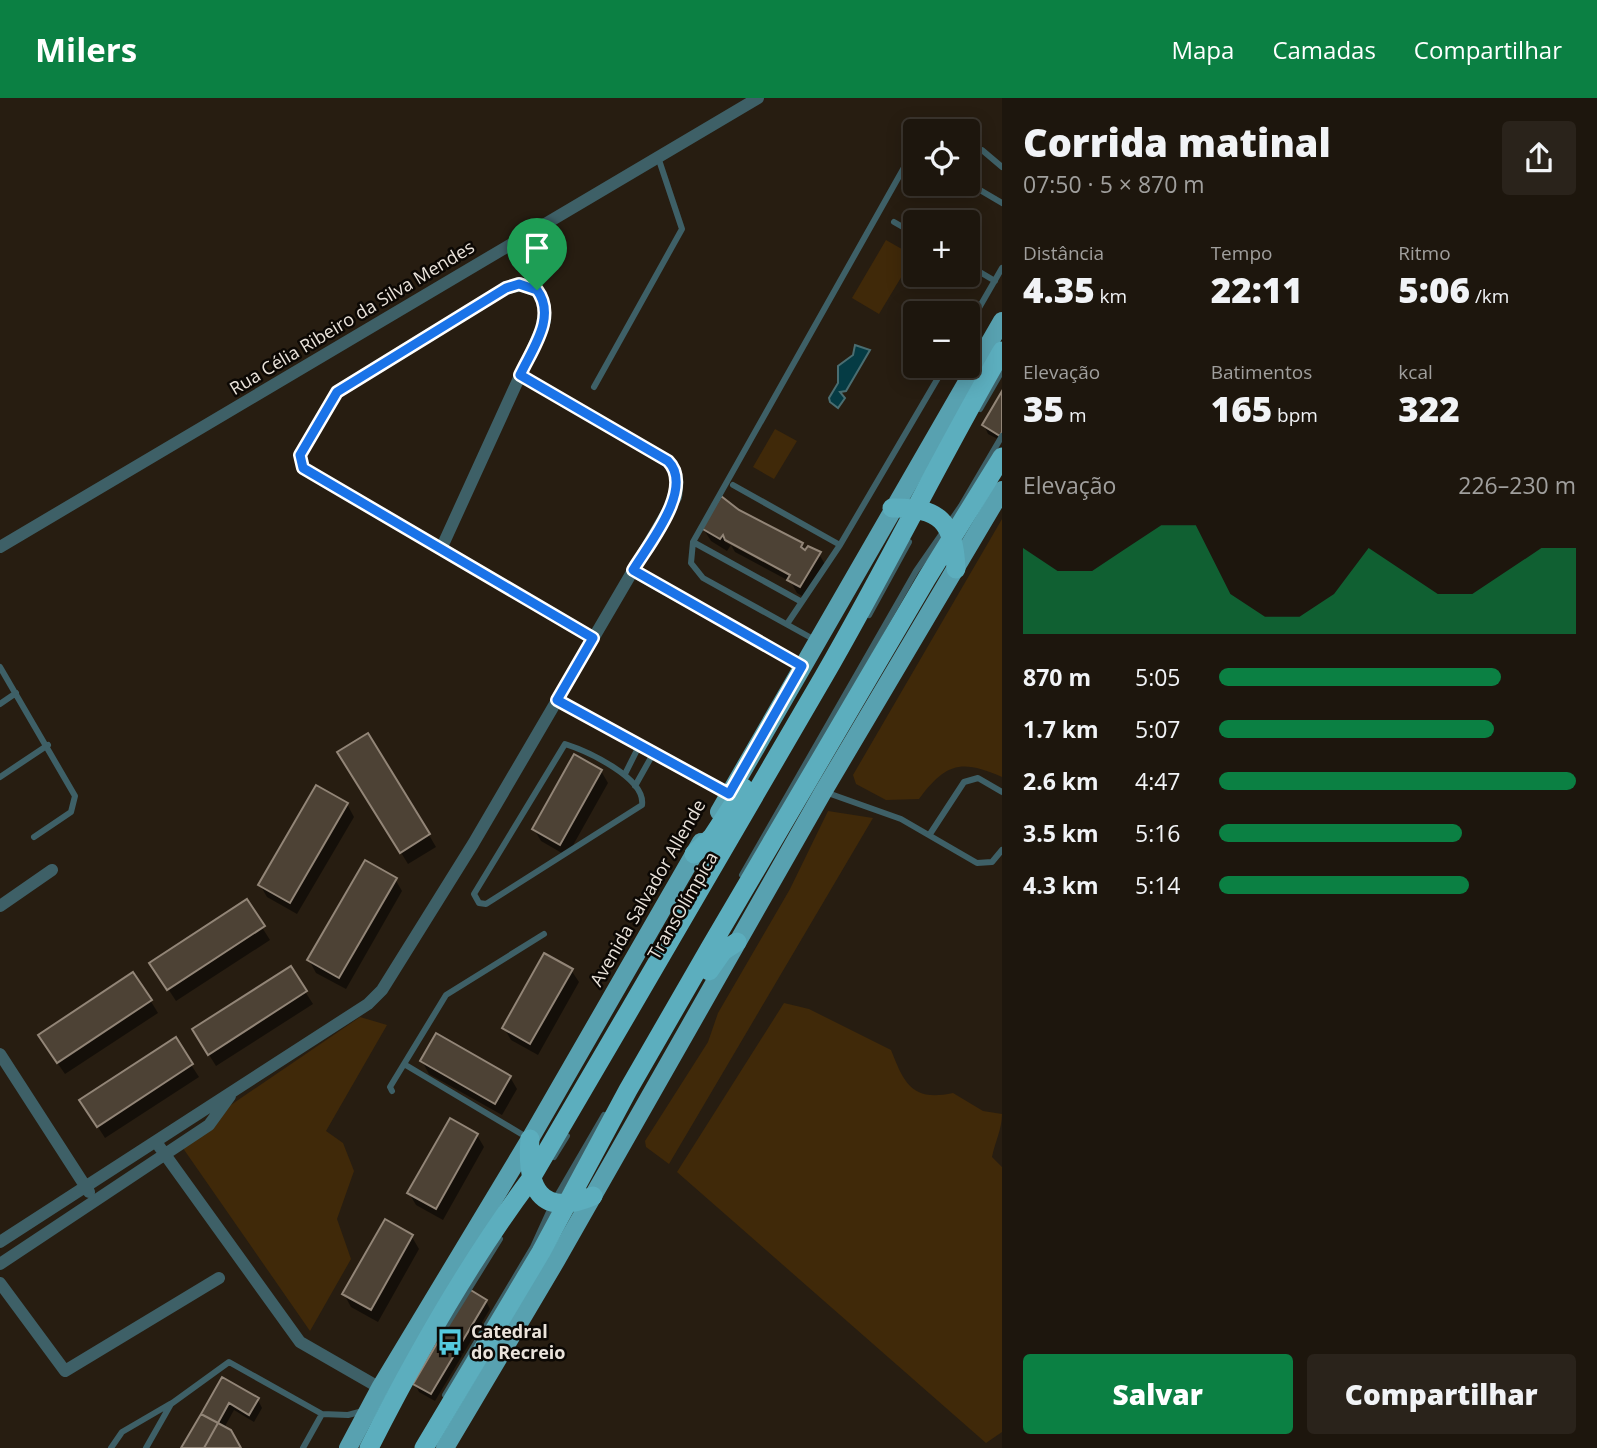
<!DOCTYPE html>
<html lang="pt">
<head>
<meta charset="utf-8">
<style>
	:root { --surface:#1d160d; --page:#2a231b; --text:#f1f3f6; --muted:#a09f9d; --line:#3b352e; --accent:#0b8043 }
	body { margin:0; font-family:"Open Sans",sans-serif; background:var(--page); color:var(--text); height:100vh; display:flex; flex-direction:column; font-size:26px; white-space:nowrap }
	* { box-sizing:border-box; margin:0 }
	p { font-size:23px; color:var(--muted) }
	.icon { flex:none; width:38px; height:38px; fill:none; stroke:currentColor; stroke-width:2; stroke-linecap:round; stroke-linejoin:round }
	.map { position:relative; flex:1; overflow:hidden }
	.side { display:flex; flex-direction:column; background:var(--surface); width:595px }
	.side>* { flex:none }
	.tools { position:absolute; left:903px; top:21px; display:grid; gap:14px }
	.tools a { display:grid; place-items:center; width:77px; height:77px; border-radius:7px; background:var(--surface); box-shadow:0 4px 18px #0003,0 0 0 2px var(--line); font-size:35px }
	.pin { position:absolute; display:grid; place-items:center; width:60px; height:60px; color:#fff; margin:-72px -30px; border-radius:50% 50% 50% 0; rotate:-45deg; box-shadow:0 0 7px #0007 }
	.pin .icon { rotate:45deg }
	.round { display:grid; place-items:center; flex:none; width:74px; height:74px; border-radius:7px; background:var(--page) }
	.head { display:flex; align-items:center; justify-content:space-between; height:119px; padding:0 21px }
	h1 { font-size:38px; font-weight:800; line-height:52px }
	.stats { display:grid; grid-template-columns:repeat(3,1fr); gap:10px; height:119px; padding:7px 21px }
	.stats div { display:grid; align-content:center }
	.stats b { font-size:35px; font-weight:800 }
	.stats small { font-size:19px; font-weight:400 }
	.stats p { font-size:19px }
	.chart { height:196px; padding:14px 21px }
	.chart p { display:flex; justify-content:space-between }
	.chart svg { width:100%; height:126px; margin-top:7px; fill:var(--accent); opacity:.7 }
	.primary-button { display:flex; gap:14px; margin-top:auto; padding:14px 21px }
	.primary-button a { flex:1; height:80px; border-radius:7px; background:var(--accent); color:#fff; font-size:28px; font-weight:800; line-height:80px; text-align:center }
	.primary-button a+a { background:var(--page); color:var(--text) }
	ul { padding:0 21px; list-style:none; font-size:23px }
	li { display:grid; grid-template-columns:112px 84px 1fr; align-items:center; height:52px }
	li i { height:18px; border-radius:9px; background:var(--accent) }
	header { display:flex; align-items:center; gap:42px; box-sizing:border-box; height:98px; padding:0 35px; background:var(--accent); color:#fff }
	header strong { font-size:33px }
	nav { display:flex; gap:38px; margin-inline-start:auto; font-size:24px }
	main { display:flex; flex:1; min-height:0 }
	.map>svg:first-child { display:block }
	.green { fill:#402909 }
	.water { fill:#053b44; stroke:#4a6d71; stroke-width:2 }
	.shadow { fill:#0007; fill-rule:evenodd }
	.building { fill:#4d4235; stroke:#928577; stroke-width:2 }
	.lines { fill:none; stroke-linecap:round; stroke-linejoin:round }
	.service { stroke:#3e6067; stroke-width:6 }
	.minor { stroke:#3e6067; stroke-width:12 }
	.primary { stroke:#58a1b0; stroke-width:18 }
	.trunk { stroke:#5caebe; stroke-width:19 }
	.route-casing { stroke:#fff; stroke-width:14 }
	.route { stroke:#1a73e8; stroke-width:9 }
	.labels { text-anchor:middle; stroke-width:5; stroke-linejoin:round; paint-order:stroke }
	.street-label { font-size:18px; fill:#eae3db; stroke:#0c0804 }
	.poi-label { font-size:18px; font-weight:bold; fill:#eae3db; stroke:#0c0804; text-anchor:start }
</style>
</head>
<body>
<header>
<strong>Milers</strong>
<nav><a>Mapa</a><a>Camadas</a><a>Compartilhar</a></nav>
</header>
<main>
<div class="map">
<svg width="1002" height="1350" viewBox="0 0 1002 1350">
	<rect width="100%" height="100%" fill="#271d11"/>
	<path class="green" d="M886,142L914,158L879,216L852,200Z
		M775,331L797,343L774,381L753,369Z
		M1002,421V679C961,661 946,665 919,701L886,702L856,686L853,677Z
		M828,713L873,720L669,1066L646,1049L645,1043L708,944L718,915L790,791Z
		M784,905L809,911L891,952C904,985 912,1004 953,995L983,1013L1002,1016C1002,1031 995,1044 992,1059L1002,1069V1334L986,1345L677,1074Z
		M360,919L387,927L326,1033L343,1045L354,1073L337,1121L351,1161L310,1233L178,1043Z"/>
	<path class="water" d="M855,247L870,252L846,293L840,294L845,300L838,310L830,304L829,300L838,285V268L853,257Z"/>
	<path class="shadow" d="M1002,296V343L988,336L984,327Z
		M738,414L802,446L806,454L819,456L826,468L807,501L797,495L791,484L735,454L731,447L727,453L711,443L703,430ZM725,440L799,479L797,482L725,444Z
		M347,667L429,737L436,749L408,766Z
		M601,673L608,685L567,758L541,743L534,731Z
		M347,706L354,719L297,816L267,799L260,787Z
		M395,781L402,793L346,891L316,875L309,862Z
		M246,804L270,842L176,903L159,877Z
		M290,870L313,906L216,968L201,944Z
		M571,872L579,884L538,957L511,942L504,930Z
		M150,902L158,915L65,976L47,950Z
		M175,942L199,979L105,1040L89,1015Z
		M422,963L510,979L517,991L502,1017L429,976Z
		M477,1037L484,1049L443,1122L416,1107L409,1095Z
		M412,1139L419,1151L378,1224L351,1209L344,1196Z
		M486,1203L490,1211L435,1303L419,1294L415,1286Z
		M223,1282L258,1302L262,1310L254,1324L234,1312L224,1330L239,1350H183Z"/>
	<path class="building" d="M1002,293V334L1000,338L982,327Z
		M721,398L739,412L803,445L801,449L805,452L808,448L821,454L800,489L787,482L790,477L725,442L723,437L720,441L701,430Z
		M368,635L430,736L400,755L337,654Z
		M574,656L602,672L560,747L532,731Z
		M316,687L348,705L290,805L258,787Z
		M365,762L397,780L339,880L307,862Z
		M247,801L265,828L167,892L149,865Z
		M544,855L573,871L530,946L502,930Z
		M291,868L307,893L208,957L192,931Z
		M133,874L152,902L57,965L38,937Z
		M436,935L511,978L495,1006L420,963Z
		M176,939L193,966L97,1029L79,1002Z
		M450,1020L478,1036L436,1111L407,1095Z
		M385,1121L413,1137L371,1212L342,1196Z
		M469,1191L487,1202L431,1296L413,1286Z
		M222,1279L259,1300L249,1317L229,1305L218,1325L201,1316Z
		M201,1316L218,1325L204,1350H181Z
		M218,1325L231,1332L241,1350H204Z"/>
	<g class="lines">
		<path class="service" d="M968,47L982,52L1002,69
			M968,85L1002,105
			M894,124L915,136
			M968,167L995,183
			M968,229L1002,170
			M594,289L682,131L658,59
			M980,311L1002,273
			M733,387L840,447
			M693,444L800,503
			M869,517L909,444
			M787,526L840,447L945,268
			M815,542L703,480L691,465L693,444L915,50
			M0,569L75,698L71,714L34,739
			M0,606L16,595
			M565,646C587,653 646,680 642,707L486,806L479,805L474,796Z
			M625,676L639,648
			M0,679L48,647
			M635,688L653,656
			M825,694L901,721L977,765L992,764L1002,752
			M930,736L964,684L978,680L1002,694
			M742,777L916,473L961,408L1002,338
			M404,966L528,1040
			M392,993L390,989L446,897L544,836
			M554,1059L567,1038
			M443,1233L500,1141
			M445,1297L533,1149L554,1103L604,1017
			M111,1350L122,1334L170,1306
			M146,1350L171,1306L229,1264L322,1316L348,1317L363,1313
			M303,1350L322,1316"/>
		<path class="minor" d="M0,449L758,0
			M441,451L545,223C547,195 533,183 506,190L337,294L300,357L303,370L593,540
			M633,473L802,568
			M557,602L729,696
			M0,808L52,772
			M0,956L89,1094
			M156,1044L300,1244L380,1290
			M0,1144L368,906L382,892L473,746L676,399C678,386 679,374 669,364L520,277
			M0,1166L209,1027L230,998
			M0,1185L65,1273L219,1180"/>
		<path class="primary" d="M719,714L1002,223
			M348,1350L380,1290L530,1041L701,744
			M445,1350L556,1163L823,694L1002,392"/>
		<path class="trunk" d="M892,410C940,409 954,424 956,471
			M694,756L712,739L744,690
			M709,873L723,853L737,844
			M530,1041C526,1088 539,1121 593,1098
			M369,1350C416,1257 468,1165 530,1082C628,914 727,747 824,578C886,471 940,360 1002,253
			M424,1350L541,1154L628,992L711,848L927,480L1002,359"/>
	</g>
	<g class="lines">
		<defs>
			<path id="route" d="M519,186L537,192C557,219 532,251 520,277L668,363C695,390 648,447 633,472L802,568L729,696L557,602L593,540L303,370L300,357L337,294L506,190Z"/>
		</defs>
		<use href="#route" class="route-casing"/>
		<use href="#route" class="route"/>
	</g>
	<defs>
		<symbol id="bus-bare" viewBox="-9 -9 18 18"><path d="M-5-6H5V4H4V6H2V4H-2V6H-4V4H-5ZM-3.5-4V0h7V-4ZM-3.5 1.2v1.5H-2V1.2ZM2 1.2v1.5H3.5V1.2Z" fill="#55cadf" stroke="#0c0804" stroke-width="2.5" paint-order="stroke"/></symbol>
	</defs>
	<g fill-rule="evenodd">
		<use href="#bus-bare" x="431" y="1225" width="38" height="38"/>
	</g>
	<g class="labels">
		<g class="street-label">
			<text transform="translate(352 220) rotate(-31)" y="6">Rua Célia Ribeiro da Silva Mendes</text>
			<text transform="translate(648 795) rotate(-60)" y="6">Avenida Salvador Allende</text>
			<text transform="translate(683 808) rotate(-60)" y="6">TransOlímpica</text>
		</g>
		<g class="poi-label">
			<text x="471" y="1240">Catedral<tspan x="471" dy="21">do Recreio</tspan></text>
		</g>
	</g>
</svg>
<div class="tools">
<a><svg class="icon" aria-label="locate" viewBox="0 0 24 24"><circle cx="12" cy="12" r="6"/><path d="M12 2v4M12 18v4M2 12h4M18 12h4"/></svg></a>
<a>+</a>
<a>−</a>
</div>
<div class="pin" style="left:537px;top:192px;background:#1e9e55"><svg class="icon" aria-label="arrive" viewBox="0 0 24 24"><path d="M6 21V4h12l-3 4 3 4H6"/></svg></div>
</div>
<section class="side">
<div class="head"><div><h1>Corrida matinal</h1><p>07:50 · 5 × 870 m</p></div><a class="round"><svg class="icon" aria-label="share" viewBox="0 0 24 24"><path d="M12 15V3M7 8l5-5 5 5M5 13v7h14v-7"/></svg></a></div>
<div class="stats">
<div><p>Distância</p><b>4.35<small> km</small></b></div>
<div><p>Tempo</p><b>22:11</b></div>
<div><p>Ritmo</p><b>5:06<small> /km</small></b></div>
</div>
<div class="stats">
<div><p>Elevação</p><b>35<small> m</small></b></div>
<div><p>Batimentos</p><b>165<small> bpm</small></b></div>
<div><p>kcal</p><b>322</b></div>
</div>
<div class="chart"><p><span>Elevação</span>226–230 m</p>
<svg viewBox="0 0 160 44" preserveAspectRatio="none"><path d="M0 44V14L10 22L20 22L30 14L40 6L50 6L60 30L70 38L80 38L90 30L100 14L110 22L120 30L130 30L140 22L150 14L160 14V44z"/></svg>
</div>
<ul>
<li><b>870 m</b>5:05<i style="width:79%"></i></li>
<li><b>1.7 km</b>5:07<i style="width:77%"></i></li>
<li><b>2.6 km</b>4:47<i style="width:100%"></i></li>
<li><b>3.5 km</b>5:16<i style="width:68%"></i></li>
<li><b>4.3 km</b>5:14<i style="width:70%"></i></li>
</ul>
<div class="primary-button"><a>Salvar</a><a>Compartilhar</a></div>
</section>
</main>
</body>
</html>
